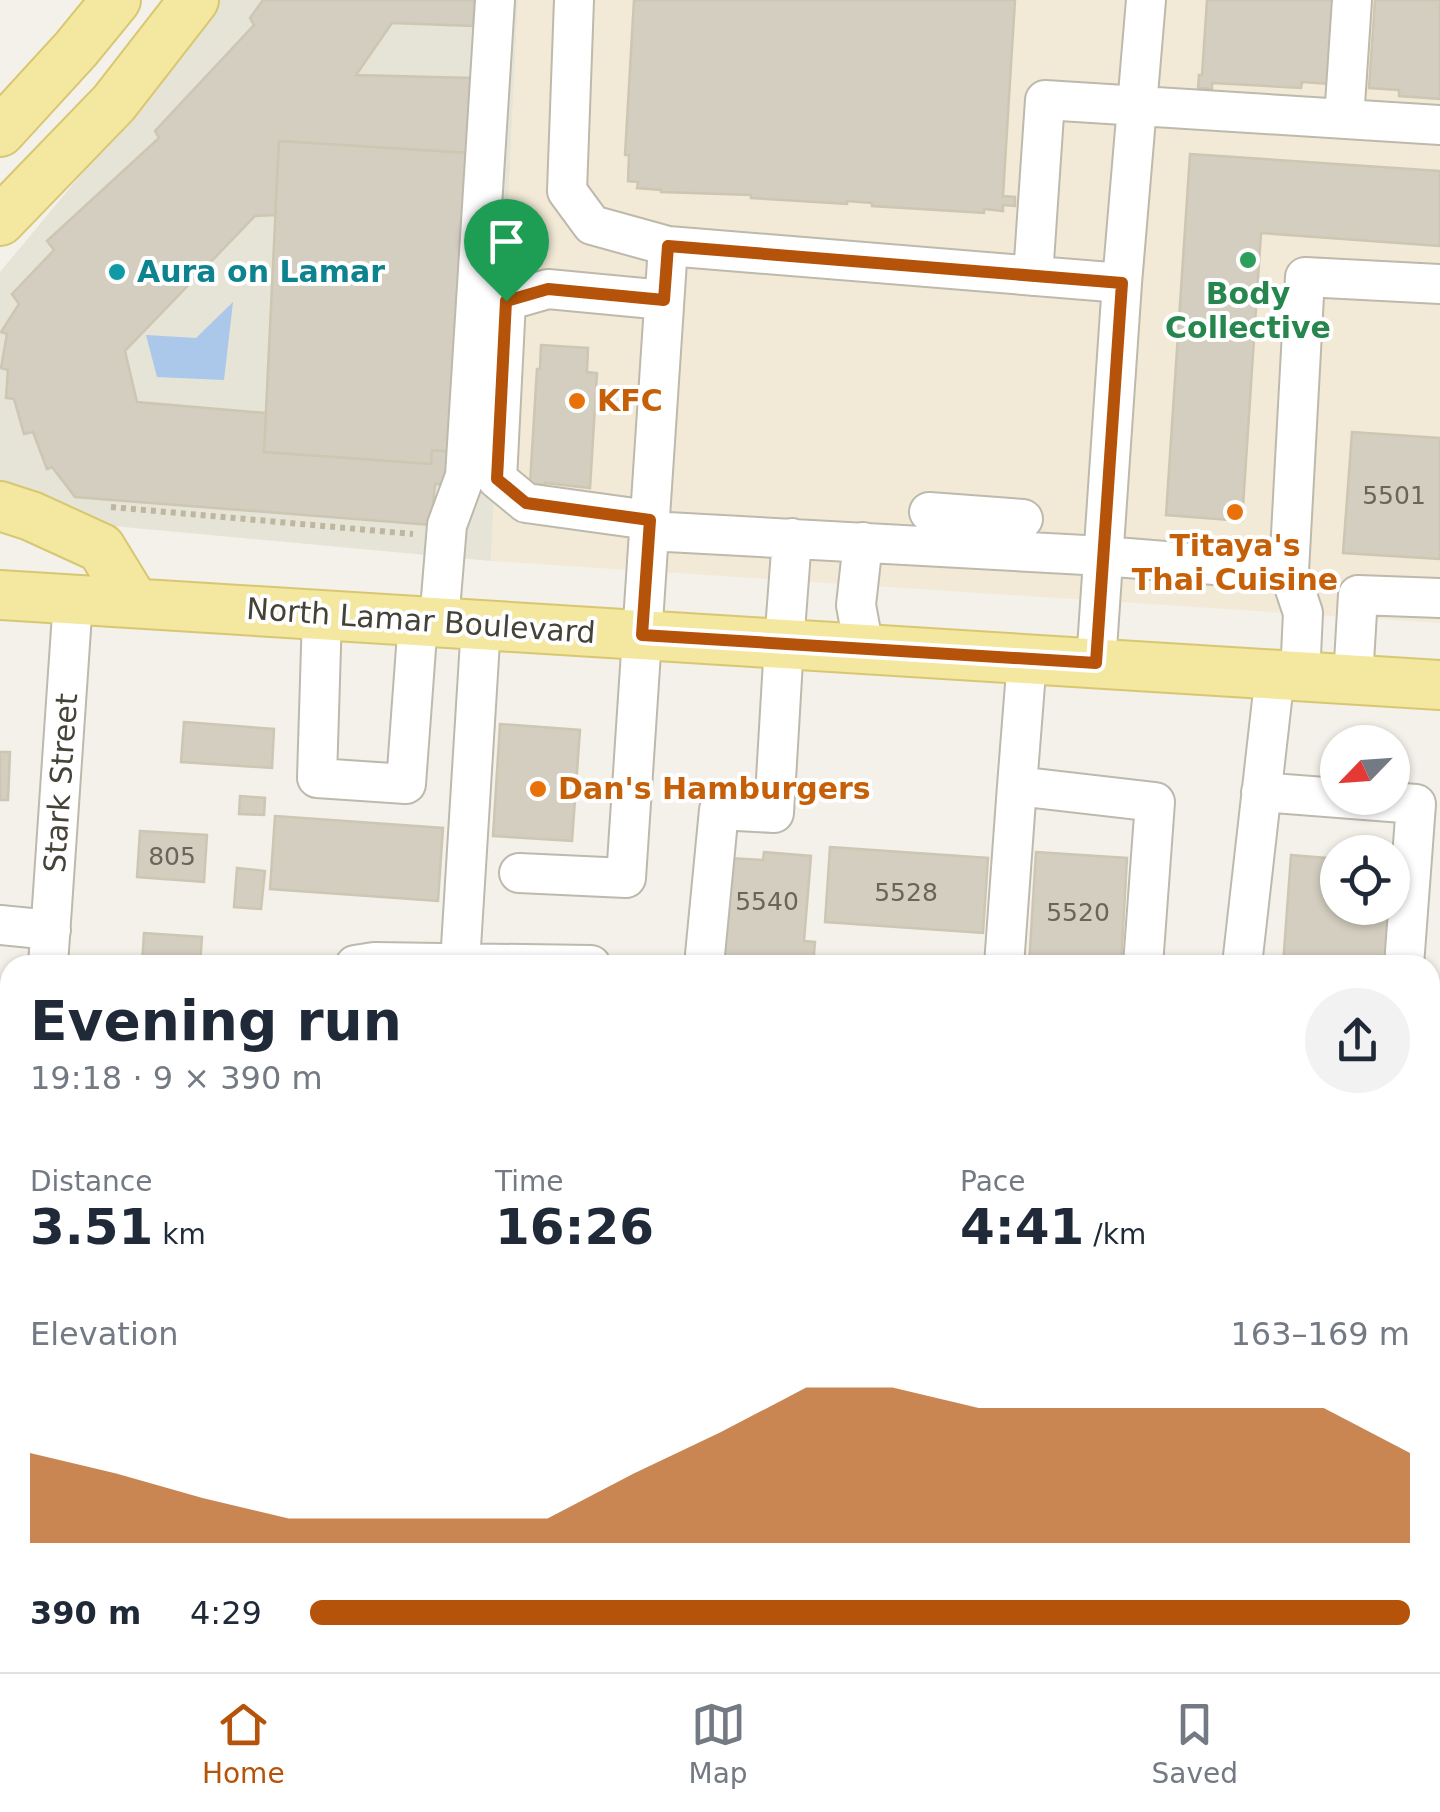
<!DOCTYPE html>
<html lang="en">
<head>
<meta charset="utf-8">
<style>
	:root { --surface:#fff; --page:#f2f2f3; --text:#1f2937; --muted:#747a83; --line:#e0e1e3; --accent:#b45309 }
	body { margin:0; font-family:"DejaVu Sans",sans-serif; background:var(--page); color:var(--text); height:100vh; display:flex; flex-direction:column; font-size:38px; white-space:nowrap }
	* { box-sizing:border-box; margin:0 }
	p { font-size:32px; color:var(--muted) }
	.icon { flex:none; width:55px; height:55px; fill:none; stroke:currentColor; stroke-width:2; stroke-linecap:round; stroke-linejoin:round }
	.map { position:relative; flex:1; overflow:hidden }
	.drawer { position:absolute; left:0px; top:955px; width:1440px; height:718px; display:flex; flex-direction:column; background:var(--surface); border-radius:30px 30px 0 0; box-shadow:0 2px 8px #0004 }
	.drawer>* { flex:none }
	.needle { width:65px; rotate:245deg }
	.controls { position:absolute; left:1320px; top:725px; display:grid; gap:20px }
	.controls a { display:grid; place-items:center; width:90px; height:90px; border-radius:50%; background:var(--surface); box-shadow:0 2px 8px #0004; font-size:50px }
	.pin { position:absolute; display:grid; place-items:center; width:85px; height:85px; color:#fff; margin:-102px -42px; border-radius:50% 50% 50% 0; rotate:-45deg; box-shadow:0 0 10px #0007 }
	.pin .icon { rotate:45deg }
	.round { display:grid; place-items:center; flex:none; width:105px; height:105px; border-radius:52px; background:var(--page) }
	.head { display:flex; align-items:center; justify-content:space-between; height:170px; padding:0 30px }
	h1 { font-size:55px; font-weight:700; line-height:75px }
	.figures { display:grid; grid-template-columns:repeat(3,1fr); gap:15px; height:170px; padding:10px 30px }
	.figures div { display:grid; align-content:center }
	.figures b { font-size:50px; font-weight:700 }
	.figures small { font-size:28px; font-weight:400 }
	.figures p { font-size:28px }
	.chart { height:280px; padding:20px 30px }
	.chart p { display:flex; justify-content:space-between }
	.chart svg { width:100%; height:180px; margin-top:10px; fill:var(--accent); opacity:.7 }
	ul { padding:0 30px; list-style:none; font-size:32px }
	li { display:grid; grid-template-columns:160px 120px 1fr; align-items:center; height:75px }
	li i { height:25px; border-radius:12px; background:var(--accent) }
	.menu { display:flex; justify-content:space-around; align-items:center; height:140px; border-top:2px solid var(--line); background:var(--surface); font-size:28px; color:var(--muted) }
	.menu a { display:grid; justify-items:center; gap:5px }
	.menu .on { color:var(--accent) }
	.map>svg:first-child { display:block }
	.residential { fill:#e6e3d7 }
	.commercial { fill:#f2ead6 }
	.water { fill:#abc7e9 }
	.building { fill:#d3cebf; stroke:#cdc6b3; stroke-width:2.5 }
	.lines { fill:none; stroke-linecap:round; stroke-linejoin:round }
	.minor-casing { stroke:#bdb9ac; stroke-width:42 }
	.major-casing { stroke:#d8c771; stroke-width:52 }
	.path { stroke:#bdb79f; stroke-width:6; stroke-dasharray:5 5; stroke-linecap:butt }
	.minor { stroke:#fff; stroke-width:38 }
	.major { stroke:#f4e7a0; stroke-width:48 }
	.route-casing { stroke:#fff; stroke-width:20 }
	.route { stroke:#b45309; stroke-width:12 }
	.leisure-dot { fill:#2e9e5b; stroke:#fff; stroke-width:4 }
	.culture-dot { fill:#0f9aa8; stroke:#fff; stroke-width:4 }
	.food-dot { fill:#e8710a; stroke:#fff; stroke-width:4 }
	.labels { text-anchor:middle; stroke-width:8; stroke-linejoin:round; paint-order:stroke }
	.number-label { font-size:25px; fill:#68655a }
	.culture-label { font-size:30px; font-weight:bold; fill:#0d838f; stroke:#fff; text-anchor:start }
	.leisure-label { font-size:30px; font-weight:bold; fill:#27864d; stroke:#fff }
	.food-label { font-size:30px; font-weight:bold; fill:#c56008; stroke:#fff; text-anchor:start }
	.street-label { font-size:30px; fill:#454238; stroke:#fff }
</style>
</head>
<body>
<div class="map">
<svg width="1440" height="1672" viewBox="0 0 1440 1672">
	<rect width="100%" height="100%" fill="#f3f1e9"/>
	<path class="residential" d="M218,0H518L491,561L69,522L0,488V272L173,64Z"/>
	<path class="commercial" d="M518,0H1440V623L491,561Z"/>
	<path class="water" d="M233,302L224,380L157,377L146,335L196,338Z"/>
	<path class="building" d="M263,0H475L473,26L392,23L356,75L472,78L469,153L279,141L275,215L255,216L125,351L137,402L266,413L264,452L431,464L432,450L453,452L451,485L435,484L431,525L75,497L52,467L47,469L33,432L24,434L14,399L6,398L8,370L1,368L7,334L1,332L19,304L12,294L54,250L47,241L159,138L155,131L254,25L250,18Z
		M634,0H1015L1003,196L1015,197V206L1003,205V211L984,209V213L872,206V203L847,201V204L751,198V195L661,192V190L637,188L638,182L628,181L629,155H625Z
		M1207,0H1336L1330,84L1302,82L1301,88L1212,83V89L1198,88L1199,75H1202Z
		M1375,0H1440V99L1399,96V90L1369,88Z
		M279,141L469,153L453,452L432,450L431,464L264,452Z
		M1190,154L1440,171V246L1261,233L1242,521L1166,515Z
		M541,345L588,348L587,372L597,373L590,488L545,483V485L530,484L537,369H540Z
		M1352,432L1440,438V559L1343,553Z
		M184,722L274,729L272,768L181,762Z
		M500,724L580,730L572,841L493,836Z
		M0,752H10L8,800H0Z
		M240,796L265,798L264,815L239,814Z
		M275,816L443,828L438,901L270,889Z
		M140,831L207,835L204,882L137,877Z
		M830,847L988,858L983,933L825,922Z
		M764,852L811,856L804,941L815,942L813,965H721L730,858L763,860Z
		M1036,852L1127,858L1121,965H1029Z
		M1291,855L1338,859V908H1392L1390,965H1283Z
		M237,868L265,871L261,909L234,907Z
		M144,933L202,937L200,965H142Z
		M229,1662H283L282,1672H229Z
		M1197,1662L1274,1663V1672H1197Z"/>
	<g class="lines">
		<defs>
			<path id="minor" d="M574,0L567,191L592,225L668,246
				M1344,119L1352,0
				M1033,276L1045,100L1440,125
				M929,512L1023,519
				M649,520L526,503L497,479L506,301L548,289L664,300
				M649,531L1103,556L1289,571
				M863,542L856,605L864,649
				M322,615L317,778L406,784L418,621
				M439,622L447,525L465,476L495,0
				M1027,659L1017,786L1155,802L1143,965
				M1096,663L1122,283
				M1300,676L1303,613L1289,571L1305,277L1440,284
				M1353,679L1358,595L1440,598
				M1261,792L1416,804L1404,965
				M519,873L626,878L668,246L1122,283L1146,0
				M0,925L51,930
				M460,963L481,625
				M48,965L73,600
				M355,965L374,962L591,965
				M704,965L719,810L774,813L784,644L792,538
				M1004,965L1017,786
				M1242,965L1275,674
				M1430,1073L1440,1074
				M1430,1187L1440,1188
				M1430,1280H1440
				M2,1672L10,1545
				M331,1672V1662
				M423,1672L424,1662"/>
			<path id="major" d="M0,132L76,49L116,0
				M0,221L114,103L194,0
				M0,506L31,516L101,548L134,602
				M0,595L1440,685"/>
		</defs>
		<use href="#minor" class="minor-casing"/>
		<use href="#major" class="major-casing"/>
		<path class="path" d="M111,507L413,534"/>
		<use href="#minor" class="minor"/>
		<use href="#major" class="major"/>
	</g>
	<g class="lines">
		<defs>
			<path id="route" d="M668,246L1122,283L1096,663L642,635L650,520L526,503L497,479L506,301L548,289L664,300Z"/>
		</defs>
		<use href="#route" class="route-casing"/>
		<use href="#route" class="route"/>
	</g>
	<circle class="leisure-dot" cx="1248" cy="260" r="10"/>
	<circle class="culture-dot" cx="117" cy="272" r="10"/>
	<g class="food-dot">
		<circle cx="577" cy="401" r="10"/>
		<circle cx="1235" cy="512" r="10"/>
		<circle cx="538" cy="789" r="10"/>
	</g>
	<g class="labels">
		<g class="number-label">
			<text x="1394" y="504">5501</text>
			<text x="172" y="865">805</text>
			<text x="906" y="901">5528</text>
			<text x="767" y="910">5540</text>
			<text x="1078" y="921">5520</text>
		</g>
		<g class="culture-label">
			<text x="137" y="282">Aura on Lamar</text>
		</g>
		<g class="leisure-label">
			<text x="1248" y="304">Body<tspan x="1248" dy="34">Collective</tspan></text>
		</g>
		<g class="food-label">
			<text x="597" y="411">KFC</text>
			<text x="1235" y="556" text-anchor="middle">Titaya's<tspan x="1235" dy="34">Thai Cuisine</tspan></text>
			<text x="558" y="799">Dan's Hamburgers</text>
		</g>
		<g class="street-label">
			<text transform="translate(421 621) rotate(4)" y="10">North Lamar Boulevard</text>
			<text transform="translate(61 783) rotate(-86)" y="10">Stark Street</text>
		</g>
	</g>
</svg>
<div class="controls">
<a><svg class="needle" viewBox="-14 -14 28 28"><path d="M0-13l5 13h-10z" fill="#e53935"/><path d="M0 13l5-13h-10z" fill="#747a83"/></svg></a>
<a><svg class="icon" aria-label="locate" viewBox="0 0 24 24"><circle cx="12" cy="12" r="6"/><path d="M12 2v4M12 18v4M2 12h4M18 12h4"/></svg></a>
</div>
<div class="pin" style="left:506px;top:301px;background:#1e9e55"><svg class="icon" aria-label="arrive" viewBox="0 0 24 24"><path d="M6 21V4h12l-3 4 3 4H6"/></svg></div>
<section class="drawer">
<div class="head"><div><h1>Evening run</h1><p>19:18 · 9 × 390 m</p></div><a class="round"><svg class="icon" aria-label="share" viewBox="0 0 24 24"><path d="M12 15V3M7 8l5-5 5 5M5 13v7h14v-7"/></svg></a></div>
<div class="figures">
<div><p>Distance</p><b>3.51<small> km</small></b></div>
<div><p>Time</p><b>16:26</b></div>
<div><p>Pace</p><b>4:41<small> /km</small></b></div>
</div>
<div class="chart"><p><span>Elevation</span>163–169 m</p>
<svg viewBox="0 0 160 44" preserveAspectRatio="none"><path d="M0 44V22L10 27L20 33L30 38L40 38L50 38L60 38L70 27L80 17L90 6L100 6L110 11L120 11L130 11L140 11L150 11L160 22V44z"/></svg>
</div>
<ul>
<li><b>390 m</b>4:29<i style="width:100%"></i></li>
</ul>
</section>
</div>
<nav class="menu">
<a class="on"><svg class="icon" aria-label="home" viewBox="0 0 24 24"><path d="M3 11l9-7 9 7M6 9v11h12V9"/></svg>Home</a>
<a><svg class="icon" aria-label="map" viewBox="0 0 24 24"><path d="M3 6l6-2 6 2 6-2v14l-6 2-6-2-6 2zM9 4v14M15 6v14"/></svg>Map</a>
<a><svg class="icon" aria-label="saved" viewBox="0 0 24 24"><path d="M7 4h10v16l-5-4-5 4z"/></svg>Saved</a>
</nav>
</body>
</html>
